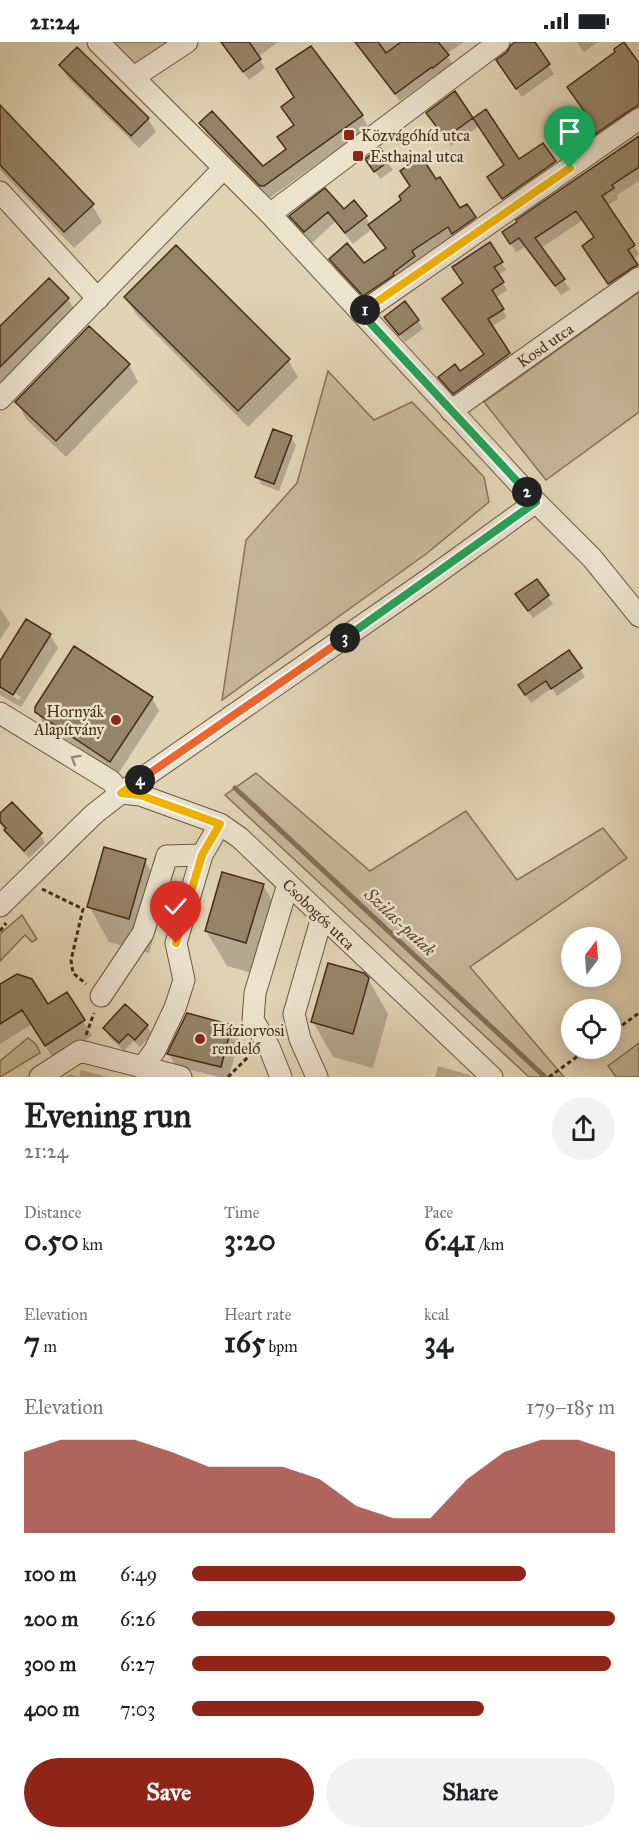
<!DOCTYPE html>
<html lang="en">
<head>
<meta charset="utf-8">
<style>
	:root { --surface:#fff; --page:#f2f2f2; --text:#202124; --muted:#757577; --accent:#8f2418 }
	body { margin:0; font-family:"IM FELL Great Primer",serif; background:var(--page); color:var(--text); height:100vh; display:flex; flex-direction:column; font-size:22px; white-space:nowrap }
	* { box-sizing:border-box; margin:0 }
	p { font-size:20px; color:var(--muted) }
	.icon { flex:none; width:33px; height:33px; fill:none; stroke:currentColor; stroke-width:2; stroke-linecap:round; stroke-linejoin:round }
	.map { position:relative; height:1035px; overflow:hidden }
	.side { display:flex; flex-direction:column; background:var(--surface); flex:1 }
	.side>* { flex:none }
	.needle { width:39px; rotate:16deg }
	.fabs { position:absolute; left:561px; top:885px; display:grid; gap:12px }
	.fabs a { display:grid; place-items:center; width:60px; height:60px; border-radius:50%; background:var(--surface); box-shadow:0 3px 15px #0003; font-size:30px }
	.pin { position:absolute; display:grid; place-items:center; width:51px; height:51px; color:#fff; margin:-62px -26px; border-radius:50% 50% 50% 0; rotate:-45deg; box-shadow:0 0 6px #0007 }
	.pin .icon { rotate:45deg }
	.km { position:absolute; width:30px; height:30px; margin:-15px; border-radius:50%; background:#222; color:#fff; font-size:16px; line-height:30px; text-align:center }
	.round { display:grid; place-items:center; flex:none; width:63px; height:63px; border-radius:32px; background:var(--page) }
	.head { display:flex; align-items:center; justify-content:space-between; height:102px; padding:0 24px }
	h1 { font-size:33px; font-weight:800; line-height:45px }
	.figures { display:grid; grid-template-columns:repeat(3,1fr); gap:9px; height:102px; padding:6px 24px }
	.figures div { display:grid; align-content:center }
	.figures b { font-size:30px; font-weight:800 }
	.figures small { font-size:16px; font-weight:400 }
	.figures p { font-size:16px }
	.chart { height:168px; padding:12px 24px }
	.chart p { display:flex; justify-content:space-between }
	.chart svg { width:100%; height:108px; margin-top:6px; fill:var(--accent); opacity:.7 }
	.primary-button { display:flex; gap:12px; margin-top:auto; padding:12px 24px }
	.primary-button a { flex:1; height:69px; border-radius:36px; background:var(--accent); color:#fff; font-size:24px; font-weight:800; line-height:69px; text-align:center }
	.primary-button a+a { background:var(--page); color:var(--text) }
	ul { padding:0 24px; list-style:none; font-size:20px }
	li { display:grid; grid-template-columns:96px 72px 1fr; align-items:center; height:45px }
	li i { height:15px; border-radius:8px; background:var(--accent) }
	.status { display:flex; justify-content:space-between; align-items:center; height:42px; padding:0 30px; background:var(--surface); direction:ltr }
	.status svg { height:16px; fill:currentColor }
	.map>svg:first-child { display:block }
	.green { fill:#c6b89a; stroke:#867257; stroke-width:1.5 }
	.shadow { fill:#0003 }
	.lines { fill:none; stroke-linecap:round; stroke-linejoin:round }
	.stream { stroke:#836f54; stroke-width:5 }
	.building { fill:#968468; stroke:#452d14; stroke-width:1.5 }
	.minor-casing { stroke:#6c573c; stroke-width:23 }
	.path { stroke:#452d14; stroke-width:3; stroke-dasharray:4.5 3; stroke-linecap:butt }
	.minor { stroke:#ece3cf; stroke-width:21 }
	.oneway { stroke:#988872 }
	.split-1-casing { stroke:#fff; stroke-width:12 }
	.split-2-casing { stroke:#fff; stroke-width:12 }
	.split-3-casing { stroke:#fff; stroke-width:12 }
	.split-4-casing { stroke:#fff; stroke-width:12 }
	.split-5-casing { stroke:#fff; stroke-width:12 }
	.split-1 { stroke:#f5b400; stroke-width:8 }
	.split-2 { stroke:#22a559; stroke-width:8 }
	.split-3 { stroke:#22a559; stroke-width:8 }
	.split-4 { stroke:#f0652b; stroke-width:8 }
	.split-5 { stroke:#f5b400; stroke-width:8 }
	.poi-dot { fill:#8f2418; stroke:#ece3cf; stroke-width:2 }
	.labels { text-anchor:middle; stroke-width:5; stroke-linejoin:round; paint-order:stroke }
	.poi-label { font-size:16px; fill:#452d14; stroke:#ece3cf; text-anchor:start }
	.street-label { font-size:16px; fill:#452d14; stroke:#ece3cf }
	.water-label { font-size:18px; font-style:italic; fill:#5f482e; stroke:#ece3cf }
</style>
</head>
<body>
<div class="status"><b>21:24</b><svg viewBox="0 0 49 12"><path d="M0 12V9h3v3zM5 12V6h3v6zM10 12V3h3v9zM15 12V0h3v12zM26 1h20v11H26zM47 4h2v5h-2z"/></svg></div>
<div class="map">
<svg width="639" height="1035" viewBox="0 0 639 1035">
	<rect width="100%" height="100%" fill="#e1d4b5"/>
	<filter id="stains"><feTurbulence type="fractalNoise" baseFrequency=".00333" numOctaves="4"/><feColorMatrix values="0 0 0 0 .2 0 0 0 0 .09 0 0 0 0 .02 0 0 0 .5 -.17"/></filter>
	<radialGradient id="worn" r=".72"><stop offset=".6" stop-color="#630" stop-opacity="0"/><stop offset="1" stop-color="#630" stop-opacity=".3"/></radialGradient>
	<path class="green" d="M98,0H187L134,35Z
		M639,250V370L546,438L484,360Z
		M328,329L374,378L412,360L484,435L489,460L426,512L222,658L246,498L297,441Z
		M256,731L370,829L466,769L517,838L603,786L627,816L470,925L564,1035H529L225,753Z
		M22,873L37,897L32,900L25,893L0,919V892Z
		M28,996L36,1002L40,1011L0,1035V1019Z
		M639,1001V1035H616L608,1024Z"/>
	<path class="shadow" d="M222,0H278L258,15L265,26L249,38Z
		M356,0H464L446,12L452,22L439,33L437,32L400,59Z
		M518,0H533L554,32L522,55L503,27Z
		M577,0H598L584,10Z
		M77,7L148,77L156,90L139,106L68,36L61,23Z
		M639,23V75L592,108L581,92L588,74Z
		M455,51L473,78L485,70L519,119L543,103L559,129L508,165L493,144L506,124L479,84L451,104L433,79Z
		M295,56L362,73L368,85L271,155H267L207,92L201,81L263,126L287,108L295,84L283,66Z
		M0,66L92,163L102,180L74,206L0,128Z
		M639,96V139L617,153L618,157L607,164L639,212L633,218L639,228L615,251L589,214L595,196L583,178L541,206L570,247L561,253L525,205L516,210L510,201Z
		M379,108L393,128L380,137L372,125Z
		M436,139L460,168L467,164L481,188L371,265L337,229L331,217L363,223L386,208L372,187L353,202L335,180L312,201L297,186L291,174L325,148L343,169L366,175L370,183Z
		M501,220L506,228L498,233L507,248L495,256L507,275L491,285L513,320L459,359L445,343L440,336L460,331L485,313L465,242Z
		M49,238L68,257L76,270L0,345V286Z
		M126,255L288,318L298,335L248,385L136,272Z
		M386,275L418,279L423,287L405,300Z
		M129,323L138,340L66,415L26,377L17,360Z
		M291,395L296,403L279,449L262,443L257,435Z
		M537,539L553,562L533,576L522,561Z
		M0,566L10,582L0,598Z
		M50,593L58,606L21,665L0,653V647L19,658L21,655L0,643V622Z
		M580,627L585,635L557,654L552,646L531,661L520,643Z
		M152,656L159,669L118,732L44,683L37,669Z
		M0,773L40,792L45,801L29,816L11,797L0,781Z
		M145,819L166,854L149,911L109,900L89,864Z
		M263,843L283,878L266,935L227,924L206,889Z
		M368,937L388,972L373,1026L333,1015L313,980Z
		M0,944L48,964L67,952L92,994L54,1018L32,982L0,1002Z
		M125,964L147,984L152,992L140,1005L133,999L124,1009L109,995L105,986Z
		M231,984L239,997L229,1035H219L176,1024L169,1012Z
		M438,1024L470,1033L471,1035H435Z
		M81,1028L107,1035H66L70,1032L79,1035Z"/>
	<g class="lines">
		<path class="stream" d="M235,746L545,1035"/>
	</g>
	<path class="building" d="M221,0H249L261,17L243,30Z
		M355,0H378L386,11L401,0H438L449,13L433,26L432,25L395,52Z
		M515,0H535L550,22L516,47L496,18L507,10L511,3Z
		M624,0L639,21V63L632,67L585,99L574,82L587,73L567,45L615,10L614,7Z
		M311,4L363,73L264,144H260L199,81L212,69L263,124L286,107L277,95L294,83L281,65L294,55L276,27Z
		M77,5L149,76L131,94L59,23Z
		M455,49L473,76L486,67L519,117L543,101L556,119L502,157L487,135L504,123L473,76L445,96L426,71Z
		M0,63L94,162L64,190L0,123Z
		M639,94V125L612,143L614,146L602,154L635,203L628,208L638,223L632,226L608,242L582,204L594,195L576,169L535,196L565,237L555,244L519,196L510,202L502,190L517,180L516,178Z
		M380,106L389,119L374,130L365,117Z
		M421,114L436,137L440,135L460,166L467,162L476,175L452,192L448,185L412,209L415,214L393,231L394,233L363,254L329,217L347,201L364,221L386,206L368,183L401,158L399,154L410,144L400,129Z
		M325,146L344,167L354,158L367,174L345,191L328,170L304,190L289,174Z
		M490,200L503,220L494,225L504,240L492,248L504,267L488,277L510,311L453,352L438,335L455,322L460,329L484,312L442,257L463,241L452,225Z
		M176,203L290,317L238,369L124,255Z
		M49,236L69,256L0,325V284Z
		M405,259L419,278L399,293L384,275Z
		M89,284L130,322L56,399L15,360Z
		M273,387L292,394L274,442L255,435Z
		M537,537L549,553L528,569L515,552Z
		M26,577L51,592L13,653L0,645V619Z
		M74,604L153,655L110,720L35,670V665Z
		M569,608L582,626L551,647L546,639L525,653L518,643Z
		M12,760L42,791L24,809L4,788L6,786L0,780V771Z
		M104,805L146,817L129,877L87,865Z
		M222,830L264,842L246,901L205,889Z
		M328,921L364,931L369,936L353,992L311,980Z
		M17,932L32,937L48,962L67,950L85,978L45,1004L22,968L0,982V942Z
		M125,962L148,983L135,998L128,992L119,1001L103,986Z
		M187,971L232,983L221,1025L167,1012Z"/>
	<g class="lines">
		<defs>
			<path id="minor" d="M98,0L270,172L536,460L592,516L639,574
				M134,35L187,0
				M0,150L98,257
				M270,172L499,0
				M361,271L639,77
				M0,357L224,126
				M451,369L639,236
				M0,671L111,739L121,751
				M121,751L140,753L220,782L240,796L492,1035
				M0,864L94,772L121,751L429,537L536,460
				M101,954L143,891L167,814L202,813
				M142,1026L155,1008L175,966L184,938L176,901L202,813L220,782
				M40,1035L80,1009L181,1035
				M281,1035L269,1005L253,978L255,951L288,842
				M317,1035L300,997L294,972L322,875"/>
		</defs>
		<use href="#minor" class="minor-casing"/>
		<path class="path" d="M42,847L83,867L71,918L73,931L86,942
			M0,889L6,881
			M610,992L639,971
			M86,993L94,971
			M228,1035L252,1011
			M549,1035L589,1006"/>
		<use href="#minor" class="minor"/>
	</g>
	<defs><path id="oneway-chevron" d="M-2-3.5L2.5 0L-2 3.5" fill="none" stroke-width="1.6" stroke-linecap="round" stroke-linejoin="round" transform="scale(1.5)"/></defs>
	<use class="oneway" href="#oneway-chevron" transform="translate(75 717) rotate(-149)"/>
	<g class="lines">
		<defs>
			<path id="split-1" d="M365,268L570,126"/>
			<path id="split-2" d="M365,268L361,271L527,450"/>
			<path id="split-3" d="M345,596L536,460L527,450"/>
			<path id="split-4" d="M140,738L345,596"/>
			<path id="split-5" d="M140,738L121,751L140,753L220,782L202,813L176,901"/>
		</defs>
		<use href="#split-1" class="split-1-casing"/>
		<use href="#split-2" class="split-2-casing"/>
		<use href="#split-3" class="split-3-casing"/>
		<use href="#split-4" class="split-4-casing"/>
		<use href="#split-5" class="split-5-casing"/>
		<use href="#split-1" class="split-1"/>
		<use href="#split-2" class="split-2"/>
		<use href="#split-3" class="split-3"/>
		<use href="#split-4" class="split-4"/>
		<use href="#split-5" class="split-5"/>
	</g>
	<g class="poi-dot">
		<rect x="343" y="87" width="12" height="12" rx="3"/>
		<rect x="352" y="108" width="12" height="12" rx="3"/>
		<circle cx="116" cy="678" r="6"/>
		<circle cx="200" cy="997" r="6"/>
	</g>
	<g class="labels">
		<g class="poi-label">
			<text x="361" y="99">Közvágóhíd utca</text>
			<text x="370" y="120">Esthajnal utca</text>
			<text x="104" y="675" text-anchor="end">Hornyák<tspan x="104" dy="18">Alapítvány</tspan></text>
			<text x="212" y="994">Háziorvosi<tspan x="212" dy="18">rendelő</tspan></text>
		</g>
		<g class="street-label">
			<text transform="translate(545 303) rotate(-35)" y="6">Kosd utca</text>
			<text transform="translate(319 872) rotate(44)" y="6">Csobogós utca</text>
		</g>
		<g class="water-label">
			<text transform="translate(400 880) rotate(43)" y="6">Szilas-patak</text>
		</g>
	</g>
	<rect width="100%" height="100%" filter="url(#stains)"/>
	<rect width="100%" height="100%" fill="url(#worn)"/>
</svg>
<div class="fabs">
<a><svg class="needle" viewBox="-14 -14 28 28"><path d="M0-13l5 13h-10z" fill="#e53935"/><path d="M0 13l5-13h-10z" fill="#757577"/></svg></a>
<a><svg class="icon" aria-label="locate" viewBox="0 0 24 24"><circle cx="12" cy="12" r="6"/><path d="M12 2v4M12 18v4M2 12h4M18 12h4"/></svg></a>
</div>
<div class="pin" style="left:570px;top:126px;background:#1e9e55"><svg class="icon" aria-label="arrive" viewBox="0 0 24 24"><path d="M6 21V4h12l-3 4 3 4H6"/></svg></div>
<div class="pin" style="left:176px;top:901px;background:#d93025"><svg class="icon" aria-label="check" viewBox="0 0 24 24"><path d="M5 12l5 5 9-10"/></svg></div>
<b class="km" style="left:365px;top:268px">1</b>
<b class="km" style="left:527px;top:450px">2</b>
<b class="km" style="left:345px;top:596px">3</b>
<b class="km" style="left:140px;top:738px">4</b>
</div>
<section class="side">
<div class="head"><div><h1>Evening run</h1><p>21:24</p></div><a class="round"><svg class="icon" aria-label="share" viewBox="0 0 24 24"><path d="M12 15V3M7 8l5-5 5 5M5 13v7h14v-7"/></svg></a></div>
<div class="figures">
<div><p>Distance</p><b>0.50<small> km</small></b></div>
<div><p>Time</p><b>3:20</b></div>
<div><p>Pace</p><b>6:41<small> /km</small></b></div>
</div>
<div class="figures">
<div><p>Elevation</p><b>7<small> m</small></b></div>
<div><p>Heart rate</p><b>165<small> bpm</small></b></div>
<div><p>kcal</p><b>34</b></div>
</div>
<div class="chart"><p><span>Elevation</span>179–185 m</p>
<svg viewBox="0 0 160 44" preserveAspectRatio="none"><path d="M0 44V11L10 6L20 6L30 6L40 11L50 17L60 17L70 17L80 22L90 33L100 38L110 38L120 22L130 11L140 6L150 6L160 11V44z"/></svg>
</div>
<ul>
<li><b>100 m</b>6:49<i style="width:79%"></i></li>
<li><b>200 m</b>6:26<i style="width:100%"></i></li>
<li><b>300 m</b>6:27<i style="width:99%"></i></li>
<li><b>400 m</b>7:03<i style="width:69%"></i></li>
</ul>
<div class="primary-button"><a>Save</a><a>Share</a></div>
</section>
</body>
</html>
